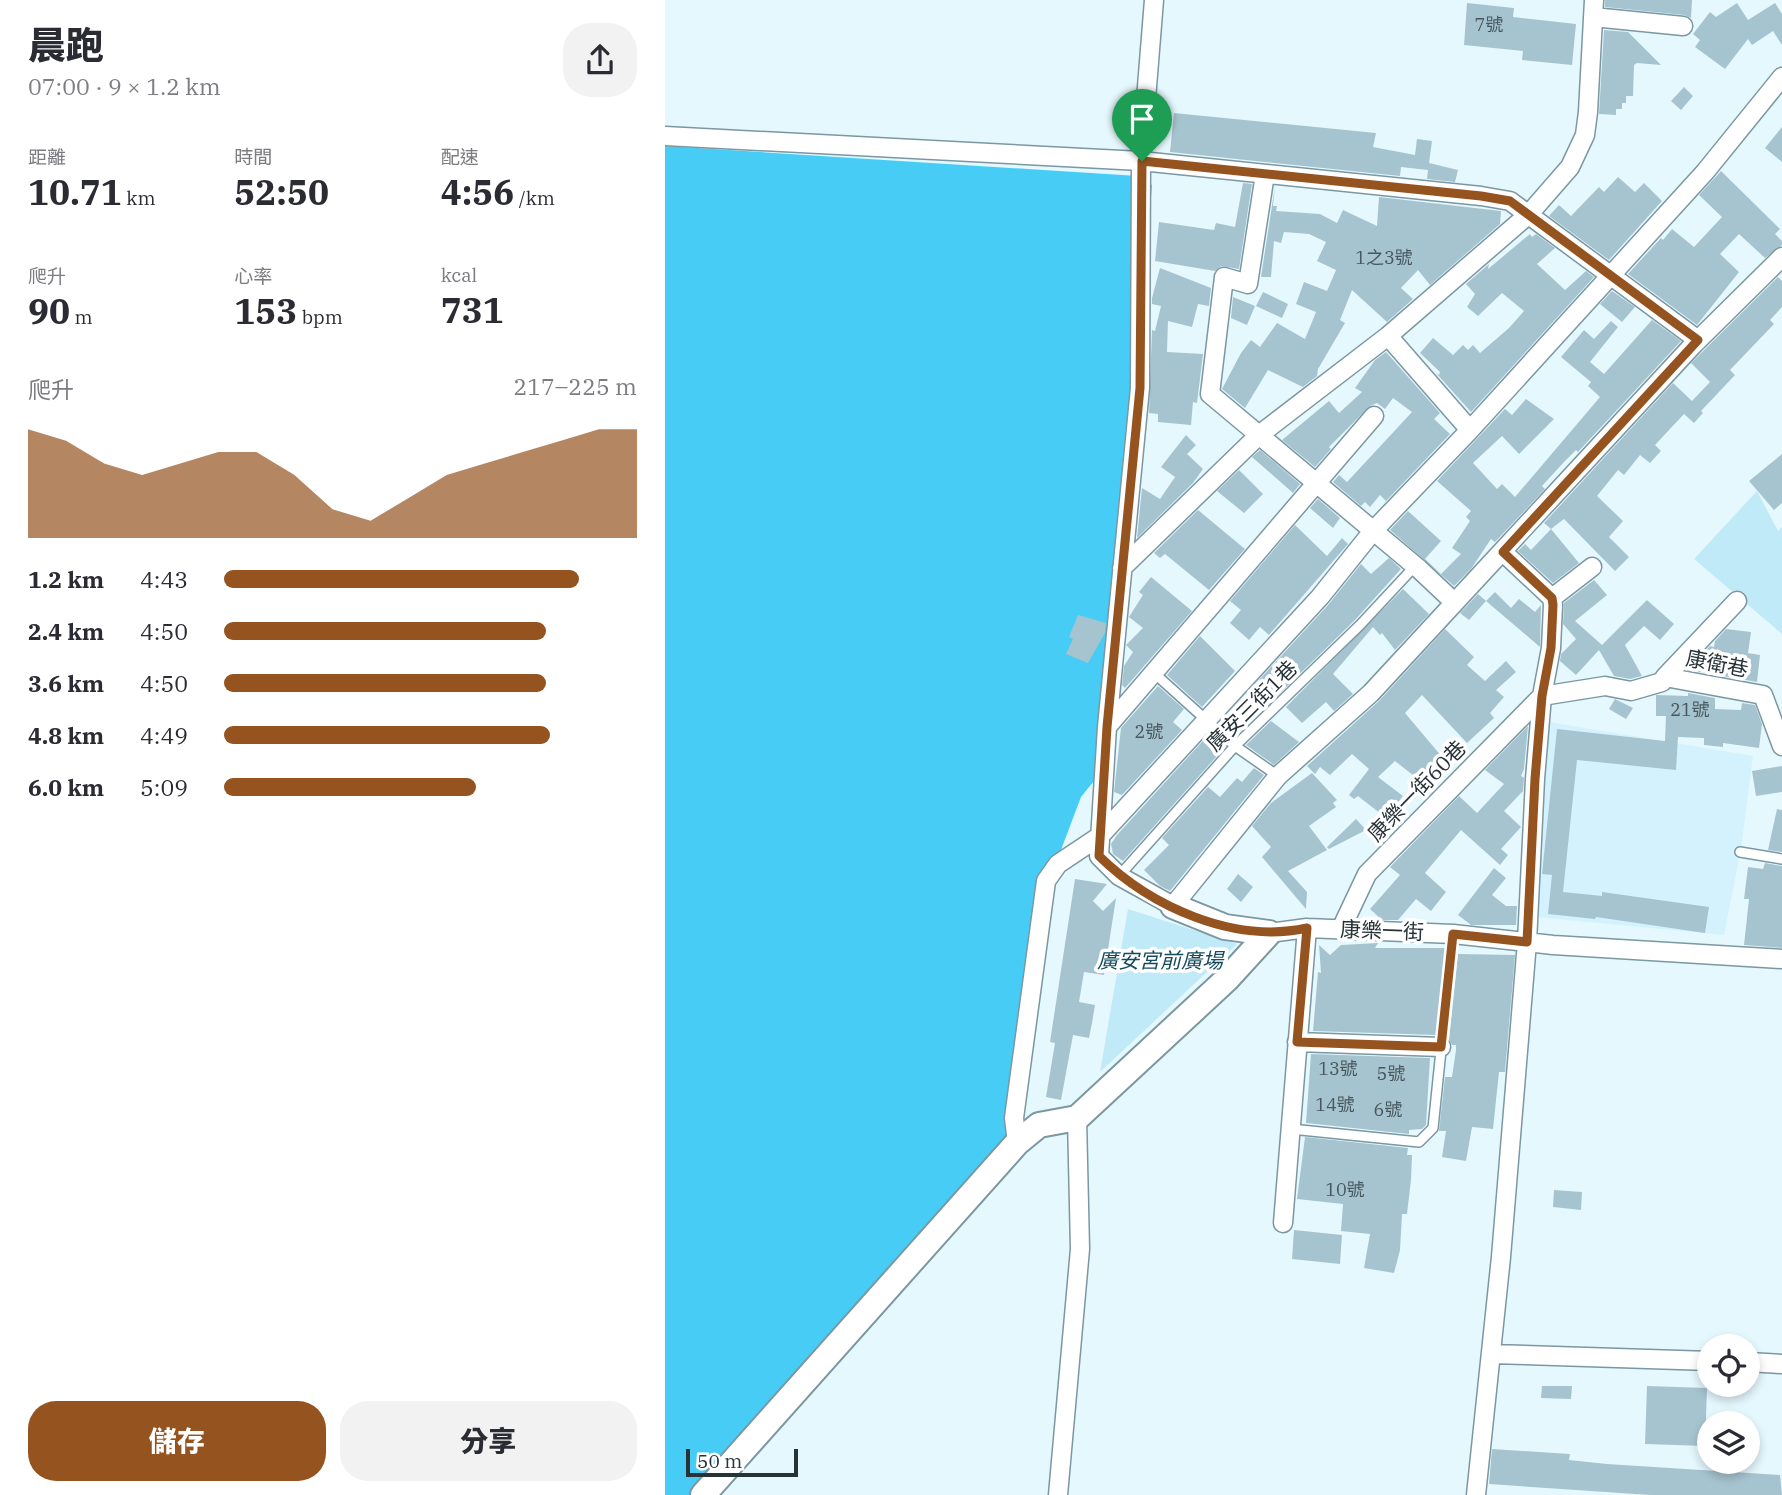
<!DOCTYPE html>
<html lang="zh-TW">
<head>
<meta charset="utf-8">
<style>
	:root { --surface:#fff; --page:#f2f2f3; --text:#2b2b33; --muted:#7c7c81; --accent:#955320 }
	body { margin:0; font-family:"IBM Plex Serif","Noto Sans TC",serif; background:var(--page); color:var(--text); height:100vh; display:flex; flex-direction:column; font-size:26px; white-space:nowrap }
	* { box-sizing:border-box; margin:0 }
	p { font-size:23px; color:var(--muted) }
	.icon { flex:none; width:38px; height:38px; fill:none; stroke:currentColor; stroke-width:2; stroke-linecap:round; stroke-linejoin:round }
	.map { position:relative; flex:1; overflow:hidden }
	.details { display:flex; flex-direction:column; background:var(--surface); width:665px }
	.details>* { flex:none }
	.tools { position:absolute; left:1032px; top:1334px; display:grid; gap:14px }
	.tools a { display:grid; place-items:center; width:63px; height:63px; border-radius:50%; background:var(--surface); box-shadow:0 4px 10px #0003; font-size:35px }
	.scale { position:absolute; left:21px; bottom:18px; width:112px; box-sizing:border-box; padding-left:7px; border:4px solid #273337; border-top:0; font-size:19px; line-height:24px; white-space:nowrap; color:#273337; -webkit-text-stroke:5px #fff; paint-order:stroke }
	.pin { position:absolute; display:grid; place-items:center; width:60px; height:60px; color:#fff; margin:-72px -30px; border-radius:50% 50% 50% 0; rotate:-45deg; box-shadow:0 0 7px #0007 }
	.pin .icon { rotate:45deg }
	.round { display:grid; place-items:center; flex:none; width:74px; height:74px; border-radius:28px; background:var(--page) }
	.head { display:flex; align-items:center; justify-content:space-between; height:119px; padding:0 28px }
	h1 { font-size:38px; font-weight:800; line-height:52px }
	.figures { display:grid; grid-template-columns:repeat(3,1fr); gap:10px; height:119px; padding:7px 28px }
	.figures div { display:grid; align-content:center }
	.figures b { font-size:35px; font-weight:800 }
	.figures small { font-size:19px; font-weight:400 }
	.figures p { font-size:19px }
	.chart { height:196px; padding:14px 28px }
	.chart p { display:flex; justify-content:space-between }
	.chart svg { width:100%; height:126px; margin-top:7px; fill:var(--accent); opacity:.7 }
	.cta { display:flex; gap:14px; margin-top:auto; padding:14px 28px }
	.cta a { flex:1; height:80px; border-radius:28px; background:var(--accent); color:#fff; font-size:28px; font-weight:800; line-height:80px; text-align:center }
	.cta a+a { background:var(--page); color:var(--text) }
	ul { padding:0 28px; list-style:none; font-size:23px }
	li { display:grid; grid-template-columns:112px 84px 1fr; align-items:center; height:52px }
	li i { height:18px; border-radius:9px; background:var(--accent) }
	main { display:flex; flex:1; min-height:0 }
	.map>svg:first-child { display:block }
	.built { fill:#d3f2fe }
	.green { fill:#c1eaf9 }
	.forest { fill:#47cdf5 }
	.building { fill:#a6c4cf }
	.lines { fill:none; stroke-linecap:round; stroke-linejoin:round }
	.lane-casing { stroke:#7b97a2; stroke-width:12 }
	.street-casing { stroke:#7b97a2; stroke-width:21 }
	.secondary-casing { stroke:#7b97a2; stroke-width:28 }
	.lane { stroke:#fff; stroke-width:9 }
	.street { stroke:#fff; stroke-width:18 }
	.secondary { stroke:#fff; stroke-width:24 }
	.route-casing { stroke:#fff; stroke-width:14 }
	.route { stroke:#955320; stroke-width:9 }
	.labels { text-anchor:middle; stroke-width:7; stroke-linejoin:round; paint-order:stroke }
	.number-label { font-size:18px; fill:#47575d }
	.street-label { font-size:21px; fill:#273337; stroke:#fff }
	.park-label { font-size:21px; font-style:italic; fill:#144c5d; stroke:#fff }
</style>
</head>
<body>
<main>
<section class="details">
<div class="head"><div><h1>晨跑</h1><p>07:00 · 9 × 1.2 km</p></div><a class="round"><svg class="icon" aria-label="share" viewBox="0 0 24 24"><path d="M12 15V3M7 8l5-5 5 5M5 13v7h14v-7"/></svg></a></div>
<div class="figures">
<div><p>距離</p><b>10.71<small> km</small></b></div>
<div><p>時間</p><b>52:50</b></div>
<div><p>配速</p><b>4:56<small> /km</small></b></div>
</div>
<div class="figures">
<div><p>爬升</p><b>90<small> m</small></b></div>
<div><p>心率</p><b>153<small> bpm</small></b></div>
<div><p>kcal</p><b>731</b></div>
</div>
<div class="chart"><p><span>爬升</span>217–225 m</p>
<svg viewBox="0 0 160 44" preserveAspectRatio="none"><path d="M0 44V6L10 10L20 18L30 22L40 18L50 14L60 14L70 22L80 34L90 38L100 30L110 22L120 18L130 14L140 10L150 6L160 6V44z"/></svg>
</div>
<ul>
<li><b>1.2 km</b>4:43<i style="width:86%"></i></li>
<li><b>2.4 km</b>4:50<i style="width:78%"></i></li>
<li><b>3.6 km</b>4:50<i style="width:78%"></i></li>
<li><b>4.8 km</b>4:49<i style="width:79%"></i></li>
<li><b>6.0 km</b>5:09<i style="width:61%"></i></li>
</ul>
<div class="cta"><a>儲存</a><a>分享</a></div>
</section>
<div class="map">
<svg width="1117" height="1495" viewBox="0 0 1117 1495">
	<rect width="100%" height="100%" fill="#e5f8fe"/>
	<path class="built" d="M878,721L1088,756L1076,849L1059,935L860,916Z"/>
	<path class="green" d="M1092,491L1113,531L1117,527V634L1029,559Z
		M463,909L572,944L435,1072Z"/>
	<path class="forest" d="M0,146L473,176L487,185L437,771L416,797L385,879L353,1138L36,1495H0Z"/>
	<path class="building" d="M940,0H1027L1026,18L1019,15L940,7Z
		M802,3L849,8L848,17L911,24L907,65L857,60L858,51L799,45Z
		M1072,3L1083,20L1110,3L1117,14V45L1108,31L1087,45L1083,39L1060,69L1030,47L1035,40L1028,34L1045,12L1051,17Z
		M939,30L963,32L996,65L972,63L969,65L968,96H961V103H957V109H951V115L934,114Z
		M1019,87L1028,96L1016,110L1006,101Z
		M509,113L711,133L708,147L750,155L752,139L767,141L764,163L793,170L790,182L762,179L763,170L736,167L735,176L505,152Z
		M1117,127V162L1100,148Z
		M1056,171L1115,229L1110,234L1117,241V245L1100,258L1074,234L1055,254L1074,272L1032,325L963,274L996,238L998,240L1007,229L1029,247L1057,217L1034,195Z
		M953,177L970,192L979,183L997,201L944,260L884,216L894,205L906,216L934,187L939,192Z
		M578,183L587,184L574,269L556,266L550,271L490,261L494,222L549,230L551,223L570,227Z
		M610,186L608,206H612L611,211L655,214L672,223L678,210L712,226L714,197L836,211L835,224L765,285L753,270L736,288L748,299L722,322L687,290L675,320L680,323L653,369L652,376L638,387L603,370L580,408L557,389L576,353L586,340L595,347L612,323L640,339L651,312L631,304L639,282L662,291L671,270L652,261L661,242L644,234L619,232L616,243L609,241L606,277H596Z
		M865,234L867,237L871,234L890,248L872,264L900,290L921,271L929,277L806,412L771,373L774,375L775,372L755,353L768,338L788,355L798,345L803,350L808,345L815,353L844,328L859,311L837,293L813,316L802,307L810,294L801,284L824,264L823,269Z
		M495,268L546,288L544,306L533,304L527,327L503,321L502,352L538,354L532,403L528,402L526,425L493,422V414L484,413L487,330L490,331L496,306L487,304V298Z
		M1113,277L1117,281V307L1105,320L1109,324L1065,370L1070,375L1036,411L1038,413L1029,423L1019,414L990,445L996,451L985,463L975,455L959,475L953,470L932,496L958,521L944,537L964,557L950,571L899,519L886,529L914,563L888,583L853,551L860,544L866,550L886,529L879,523L1008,383L1027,401L1045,382L1026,363Z
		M947,291L970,307L957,322L935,304Z
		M598,292L623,304L617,318L591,306Z
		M568,297L590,306L582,325L566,318Z
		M987,320L1016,341L913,452L911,450L899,462L877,486L880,489L830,542L826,539L806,569L789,586L725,530L743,511L776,541L760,559L776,574L796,554L787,548L805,521L801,517L806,511L772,481L840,409L847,415L861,399L889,419L854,454L837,436L808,463L832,489L837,484L850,497L935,397L923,386L926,382L896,357L919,330L929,339L946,321L953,327L925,362L939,374Z
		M721,352L775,413L769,419L785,434L721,501L715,495L705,507L700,502L696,506L668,482L674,475L682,482L747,412L728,398L720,409L712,403L705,406L664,447L666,449L650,467L617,440L664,401L674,413L697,392L690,388L710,360Z
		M521,435L531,445L522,454L538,469L528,483L472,538L477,488L495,499L510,477L496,467Z
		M595,450L635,484L628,493L587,457Z
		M1117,454V503L1109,510L1084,481Z
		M574,470L598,494L579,513L552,491Z
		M653,499L675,518L668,528L645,508Z
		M533,510L580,549L544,590L500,554L495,558L489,553Z
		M630,525L662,556L677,538L683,544L604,635L595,627L584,640L565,623L576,610L565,601Z
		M724,558L736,569L690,620L611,697L594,680L663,605L696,564L706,574Z
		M486,577L527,611L460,688L457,685L459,666L468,652L461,645L478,628L464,617L478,595L474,592Z
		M929,580L942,595L910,621L937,645L982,600L1009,624L995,640L979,626L960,645L977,676L965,679L949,676L934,650L911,675L895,661L896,654L911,639L898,624L899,603Z
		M738,589L764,614L730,650L717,633L715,635L708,627L668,674L688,694L669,711L661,702L637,723L621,707Z
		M830,592L846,608L854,599L870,612L876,605L875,647L821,601Z
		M813,594L821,601L804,620L795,613Z
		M413,615L441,623L440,633L423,663L401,654L408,639L404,637Z
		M780,629L809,657L802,665L820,681L841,661L851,672L831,690L839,697L825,713L829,718L802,743L757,695L740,713L778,758L763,787L730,761L713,777L738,796L721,818L693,796L689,799L684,795L704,769L687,754L665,775L655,767L650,774L642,766L714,701Z
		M1061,629L1086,632L1083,653L1095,655L1092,682L1024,670L1030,662H1039L1040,651L1045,646L1049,647L1050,641Z
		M535,636L570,671L537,707L502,675Z
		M493,686L519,709L508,722L517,730L457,795L449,792L456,728Z
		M1023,693L1050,698V709L1076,710L1077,703L1090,705L1097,724L1094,748L1058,743V747L1039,745V738L1013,737L1011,770L912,760L898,892L937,896V892L1044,907L1040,933L931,917L930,919L883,914L887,875L877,874L892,729L1000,741L1001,716H991V695L1023,696Z
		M578,698L595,712L570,736L555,723Z
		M950,699L968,708L961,719L944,709Z
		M606,721L634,742L609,765L581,745Z
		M863,726L859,769L856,776L859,778L858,791L839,811L856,827L836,849L843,855L835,865L796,830L760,873L781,892L766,911L751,899L733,920H717L705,909L735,875L725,867L794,796L812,813L839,784L820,770Z
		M545,733L560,747L458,861L448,854L446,844L452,835Z
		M1117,766V792L1091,796L1087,771Z
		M589,768L599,775L505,891L495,886L479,870L504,845L497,838L543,787L555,797L572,778L577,782Z
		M647,773L672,800L668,803L671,807L644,826L662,850L623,871L642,892L641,909L597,857L606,847L587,826L606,803Z
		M1112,809L1117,810V852L1103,850Z
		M691,819L701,830L664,849L662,847Z
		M1100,863L1117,866V948L1079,945L1084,899H1079L1083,867L1098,869Z
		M829,868L841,878L827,895L841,906H852L851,925H806L793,915Z
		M573,874L588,887L576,902L562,889Z
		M410,879L442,884L428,901L438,911L451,898L439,975L419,972L414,1002L430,1005L427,1023L424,1038L408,1035L396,1100L381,1097L390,1043L385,1042Z
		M713,943L710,948H780L771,1035L648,1031L653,972L656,973L654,945L665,955L676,945Z
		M793,954L850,955L840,1072H834L828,1129L807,1127L801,1161L777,1157L781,1131H774L780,1077H787L791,1050V1045H787L784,1040Z
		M646,1054L765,1058L761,1125L757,1129L744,1130V1134L641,1123Z
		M640,1137L743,1148L742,1155H747L746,1180L742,1214H737L735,1250L729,1273L699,1268L705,1234L676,1231L678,1204L632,1199Z
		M889,1190L917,1192L916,1210L888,1207Z
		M629,1230L677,1235L675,1264L627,1259Z
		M877,1386H907L906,1399L876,1398Z
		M982,1386L1042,1388L1040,1446L980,1444Z
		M827,1449L905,1454L904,1460L942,1464L1115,1475L1117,1495H985L824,1484Z"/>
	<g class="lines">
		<defs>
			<path id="lane" d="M488,672L570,746L613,776
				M1075,852L1117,859
				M454,876L570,746L695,625L750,566
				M626,1129L754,1142L768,1128L788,934"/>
			<path id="street" d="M489,0L476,161L475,388L442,727L434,856L454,876L508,906L613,776L706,693L1028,345L1117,257
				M928,17L1018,26
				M0,136L476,161L816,196L845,201L1033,340
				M600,174L583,284L559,277L545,394L754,569L789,602
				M723,336L805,430
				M457,568L594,435L723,336L864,214L905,167L920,135L923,112L929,0
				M887,598L927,567
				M1000,677L1072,601
				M877,696L940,686L966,691L997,682L1000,677L1098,695L1117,746
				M442,727L709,416
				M676,929L702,874L877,696
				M604,933L642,928L788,934L888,945L1117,959
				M632,1042L776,1047
				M352,1143L349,1118L381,881L393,864L435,836L655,597L708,531L805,430L1040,172L1117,77
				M618,1223L642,928
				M826,1354L1045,1361
				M1083,1362L1117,1364
				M393,1495L415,1249L412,1118
				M811,1495L836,1257L862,942L870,779L877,696L886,648L888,605L887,598L838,552"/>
			<path id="secondary" d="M508,906L560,927L604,933
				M38,1495L352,1143L374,1125L412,1118L562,979L604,933"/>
		</defs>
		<use href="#lane" class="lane-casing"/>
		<use href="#street" class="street-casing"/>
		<use href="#secondary" class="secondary-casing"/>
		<use href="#lane" class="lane"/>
		<use href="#street" class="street"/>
		<use href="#secondary" class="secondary"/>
	</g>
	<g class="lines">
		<defs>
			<path id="route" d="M477,161L816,196L845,201L1033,340L838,552L887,598L888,605L886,648L877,696L870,779L862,942L788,934L776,1047L632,1042L642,928C569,944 486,907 434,856L442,727L475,388Z"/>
		</defs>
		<use href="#route" class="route-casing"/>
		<use href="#route" class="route"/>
	</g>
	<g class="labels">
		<g class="number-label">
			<text x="824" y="31">7號</text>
			<text x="719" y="264">1之3號</text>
			<text x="1025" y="716">21號</text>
			<text x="484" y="738">2號</text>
			<text x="673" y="1075">13號</text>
			<text x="726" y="1080">5號</text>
			<text x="670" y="1111">14號</text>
			<text x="723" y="1116">6號</text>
			<text x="680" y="1196">10號</text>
		</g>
		<g class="street-label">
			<text transform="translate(1052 664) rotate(11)" y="7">康衛巷</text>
			<text transform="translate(587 706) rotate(-45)" y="7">廣安三街1巷</text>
			<text transform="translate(752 791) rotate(-46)" y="7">康樂一街60巷</text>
			<text transform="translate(717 931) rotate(2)" y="7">康樂一街</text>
		</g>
		<g class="park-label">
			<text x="495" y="968">廣安宮前廣場</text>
		</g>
	</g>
</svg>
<div class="tools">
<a><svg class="icon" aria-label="locate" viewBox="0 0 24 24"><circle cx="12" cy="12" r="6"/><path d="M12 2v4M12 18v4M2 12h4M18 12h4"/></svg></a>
<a><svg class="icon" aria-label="layers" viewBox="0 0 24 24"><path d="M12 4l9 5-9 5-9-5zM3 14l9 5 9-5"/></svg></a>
</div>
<div class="scale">50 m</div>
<div class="pin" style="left:477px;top:161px;background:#1e9e55"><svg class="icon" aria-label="arrive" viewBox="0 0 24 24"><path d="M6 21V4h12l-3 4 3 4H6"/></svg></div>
</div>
</main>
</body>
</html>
